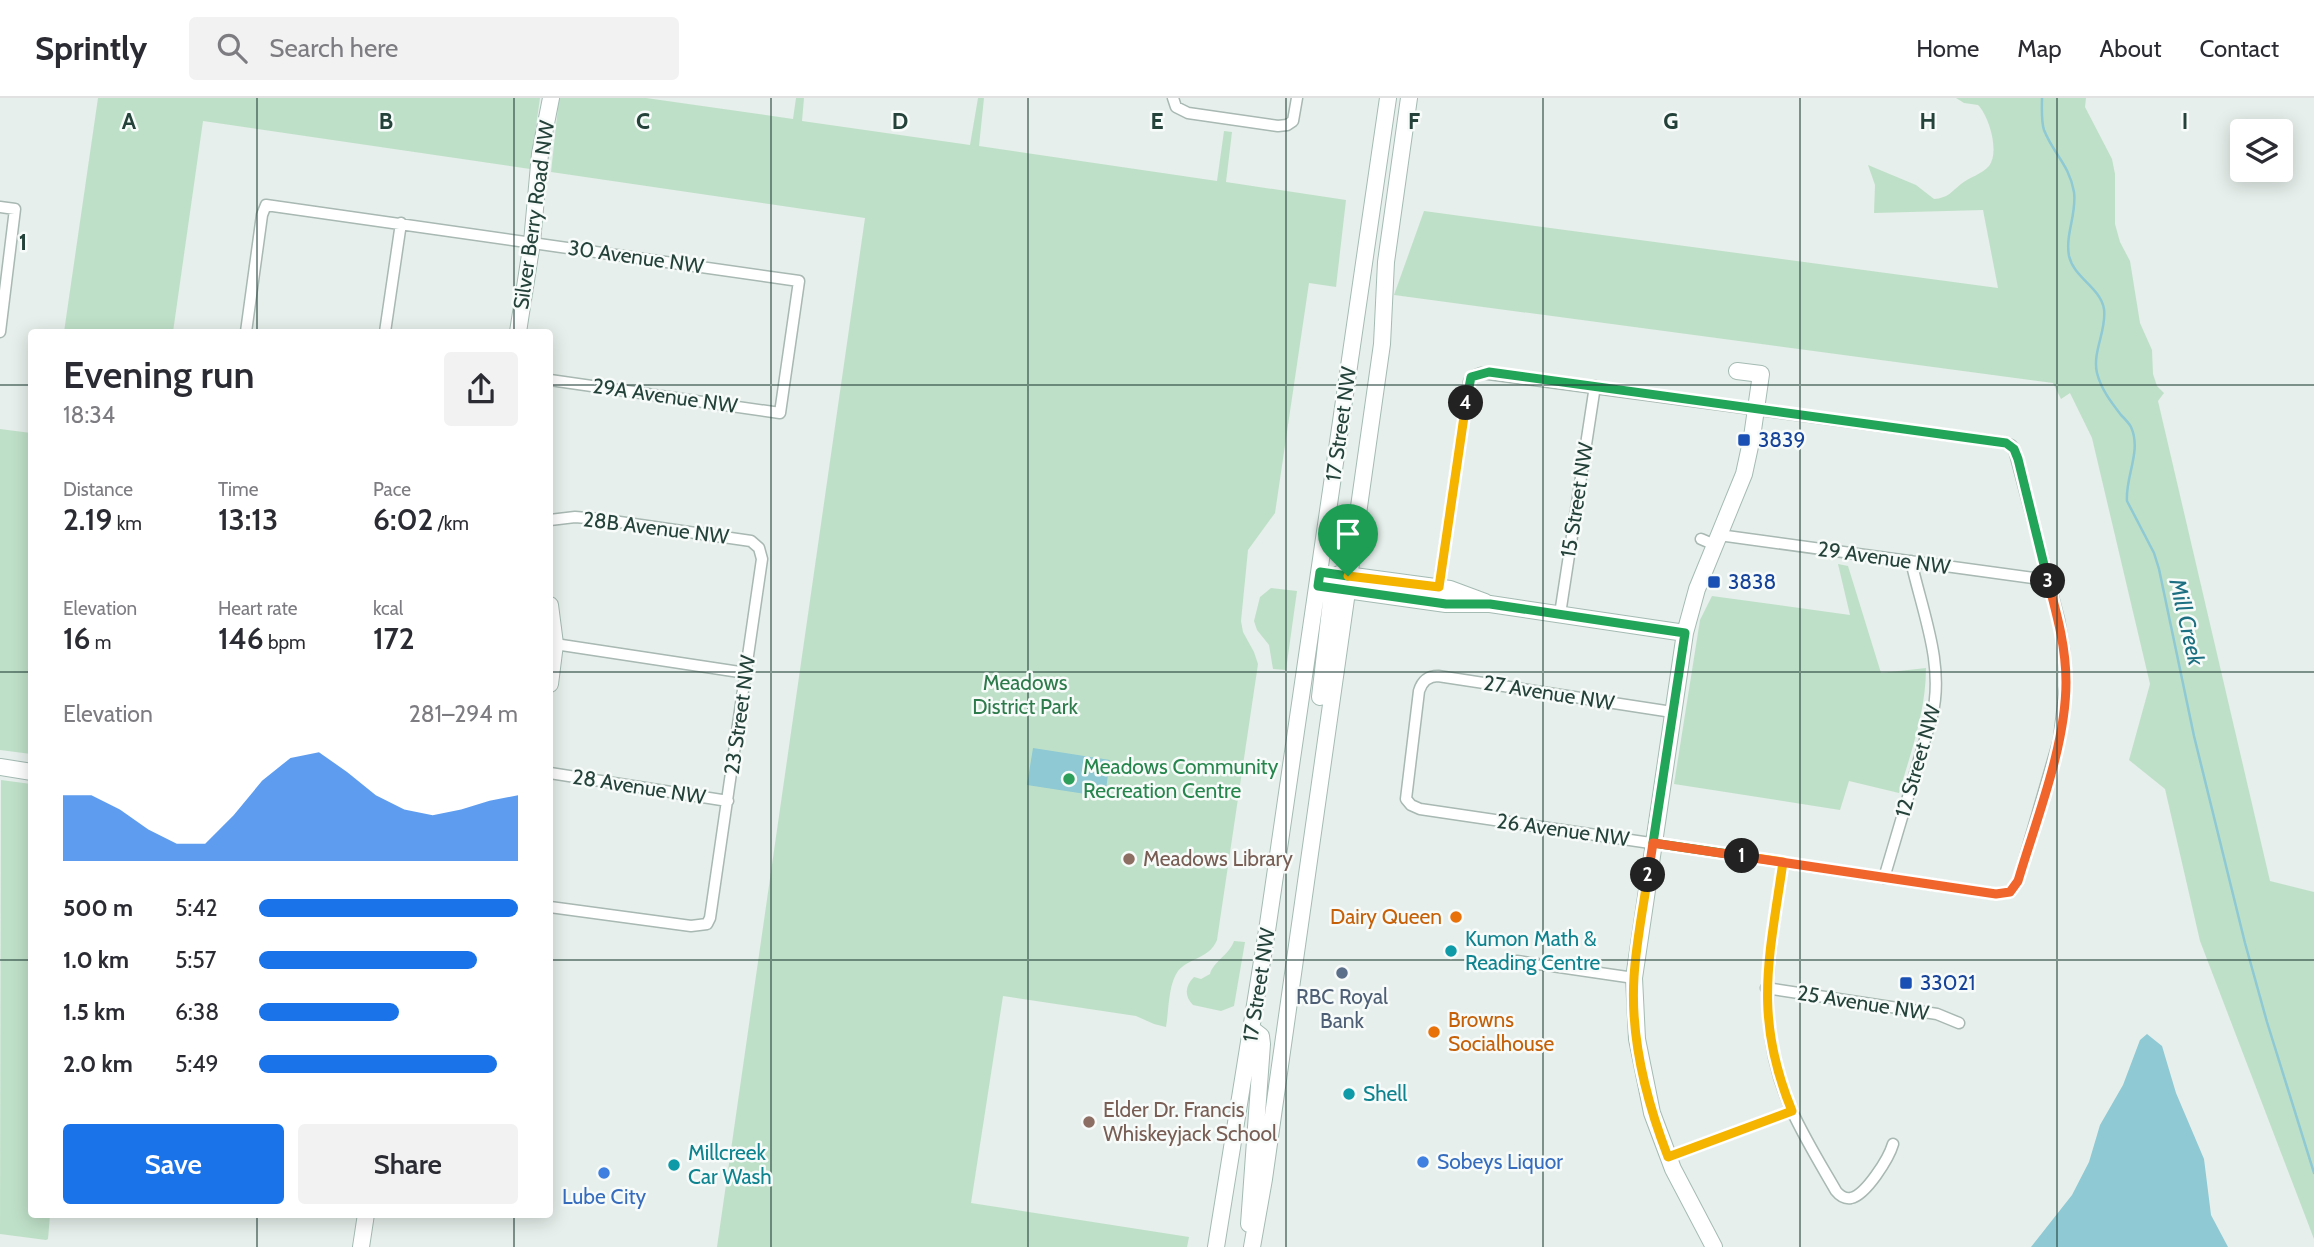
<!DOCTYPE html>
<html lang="en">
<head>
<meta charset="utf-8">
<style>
	:root { --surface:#fff; --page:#f2f2f3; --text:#2b2b33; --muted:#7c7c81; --line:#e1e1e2; --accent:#1a73e8 }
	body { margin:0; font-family:Cabin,sans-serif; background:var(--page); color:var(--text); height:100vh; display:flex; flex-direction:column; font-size:26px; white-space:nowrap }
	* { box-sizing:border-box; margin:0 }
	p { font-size:23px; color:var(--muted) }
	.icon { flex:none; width:38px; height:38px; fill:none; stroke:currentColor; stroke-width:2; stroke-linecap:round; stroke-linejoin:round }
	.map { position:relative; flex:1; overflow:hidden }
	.side { position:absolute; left:28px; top:231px; width:525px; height:889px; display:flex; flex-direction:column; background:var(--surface); border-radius:7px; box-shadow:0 4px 18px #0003 }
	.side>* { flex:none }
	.tools { position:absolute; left:2230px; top:21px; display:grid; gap:14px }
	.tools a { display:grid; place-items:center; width:63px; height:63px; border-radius:7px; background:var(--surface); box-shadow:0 4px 18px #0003; font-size:35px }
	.pin { position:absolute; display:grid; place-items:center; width:60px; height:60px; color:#fff; margin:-72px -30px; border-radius:50% 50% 50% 0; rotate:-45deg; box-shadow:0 0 7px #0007 }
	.pin .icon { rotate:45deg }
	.km { position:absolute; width:35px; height:35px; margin:-18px; border-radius:50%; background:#222; color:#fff; font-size:19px; line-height:35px; text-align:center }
	.round { display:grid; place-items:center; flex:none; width:74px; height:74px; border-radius:7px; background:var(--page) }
	.headline { display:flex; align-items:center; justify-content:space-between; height:119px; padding:0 35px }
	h1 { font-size:38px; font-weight:600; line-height:52px }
	.figures { display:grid; grid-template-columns:repeat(3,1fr); gap:10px; height:119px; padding:7px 35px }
	.figures div { display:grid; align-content:center }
	.figures b { font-size:30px; font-weight:600 }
	.figures small { font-size:19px; font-weight:400 }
	.figures p { font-size:19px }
	.chart { height:196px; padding:14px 35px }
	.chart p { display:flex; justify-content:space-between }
	.chart svg { width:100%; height:126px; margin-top:7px; fill:var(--accent); opacity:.7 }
	.primary-button { display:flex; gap:14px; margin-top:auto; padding:14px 35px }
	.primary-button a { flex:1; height:80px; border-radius:7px; background:var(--accent); color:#fff; font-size:28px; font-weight:600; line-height:80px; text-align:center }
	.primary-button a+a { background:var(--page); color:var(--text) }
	ul { padding:0 35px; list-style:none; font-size:23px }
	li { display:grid; grid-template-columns:112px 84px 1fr; align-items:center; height:52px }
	li i { height:18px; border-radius:9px; background:var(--accent) }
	header { display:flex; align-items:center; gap:42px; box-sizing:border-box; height:98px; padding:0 35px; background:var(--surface); border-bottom:2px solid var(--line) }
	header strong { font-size:33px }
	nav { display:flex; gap:38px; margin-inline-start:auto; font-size:24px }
	.search { width:490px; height:63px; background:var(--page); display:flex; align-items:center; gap:18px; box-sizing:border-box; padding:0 24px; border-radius:7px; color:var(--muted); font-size:26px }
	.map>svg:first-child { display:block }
	.green { fill:#bfe0c8 }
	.water { fill:#8ec9d4 }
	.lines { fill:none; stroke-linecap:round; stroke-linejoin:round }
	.stream { stroke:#8ec9d4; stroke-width:2.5 }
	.street-casing { stroke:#a8b8b2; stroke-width:13 }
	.secondary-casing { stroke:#a4bbb3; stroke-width:18 }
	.street { stroke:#fff; stroke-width:10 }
	.secondary { stroke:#fff; stroke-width:16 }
	.split-1-casing { stroke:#fff; stroke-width:14 }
	.split-2-casing { stroke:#fff; stroke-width:14 }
	.split-3-casing { stroke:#fff; stroke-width:14 }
	.split-4-casing { stroke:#fff; stroke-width:14 }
	.split-5-casing { stroke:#fff; stroke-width:14 }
	.split-1 { stroke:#22a559; stroke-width:9 }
	.split-2 { stroke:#f5b400; stroke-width:9 }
	.split-3 { stroke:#f0652b; stroke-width:9 }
	.split-4 { stroke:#22a559; stroke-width:9 }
	.split-5 { stroke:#f5b400; stroke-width:9 }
	.grid { fill:none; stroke:#24423a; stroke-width:2; stroke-opacity:0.55 }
	.transit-dot { fill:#1a4fb4; stroke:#f7fbf9; stroke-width:2.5 }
	.leisure-dot { fill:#2e9e5b; stroke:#f7fbf9; stroke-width:2.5 }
	.education-dot { fill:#8d6e63; stroke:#f7fbf9; stroke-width:2.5 }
	.food-dot { fill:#e8710a; stroke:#f7fbf9; stroke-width:2.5 }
	.culture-dot { fill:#0f9aa8; stroke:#f7fbf9; stroke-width:2.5 }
	.service-dot { fill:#5c6f8a; stroke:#f7fbf9; stroke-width:2.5 }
	.shop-dot { fill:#3f7fe0; stroke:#f7fbf9; stroke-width:2.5 }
	.labels { text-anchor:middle; stroke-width:5; stroke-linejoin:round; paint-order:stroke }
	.street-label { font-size:21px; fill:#24423a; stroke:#f7fbf9 }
	.transit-label { font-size:21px; fill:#164399; stroke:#f7fbf9; text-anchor:start }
	.park-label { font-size:21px; fill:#2d7a4b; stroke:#f7fbf9 }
	.leisure-label { font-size:21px; fill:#27864d; stroke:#f7fbf9; text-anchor:start }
	.education-label { font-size:21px; fill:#785e54; stroke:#f7fbf9; text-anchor:start }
	.food-label { font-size:21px; fill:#c56008; stroke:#f7fbf9; text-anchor:end }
	.culture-label { font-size:21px; fill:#0d838f; stroke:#f7fbf9; text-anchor:start }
	.service-label { font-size:21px; fill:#4e5e75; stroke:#f7fbf9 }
	.shop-label { font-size:21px; fill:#366cbe; stroke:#f7fbf9; text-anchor:start }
	.water-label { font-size:23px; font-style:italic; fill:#1c6f80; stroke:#f7fbf9 }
	.grid-label { font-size:23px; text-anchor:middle; font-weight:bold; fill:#24423a; stroke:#f7fbf9; stroke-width:5; stroke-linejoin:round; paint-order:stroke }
</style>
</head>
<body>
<header>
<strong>Sprintly</strong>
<div class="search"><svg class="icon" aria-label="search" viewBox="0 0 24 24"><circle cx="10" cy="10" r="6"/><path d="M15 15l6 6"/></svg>Search here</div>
<nav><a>Home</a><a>Map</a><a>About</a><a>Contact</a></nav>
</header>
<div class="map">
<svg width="2314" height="1149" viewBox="0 0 2314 1149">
	<rect width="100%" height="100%" fill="#e6efeb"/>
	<path class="green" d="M98,0H540L530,71L203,23L173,234H64Z
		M559,0H646L793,21L796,0H804L802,23L970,47L978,0H984L979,48L1217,83L1224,33L1232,34L1226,84L1346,102L1336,189L1309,185L1275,415L1248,452L1241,523L1243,534L1254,554L1258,566L1217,842C1209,861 1190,859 1178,873C1168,887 1169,912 1166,929L1154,926L1136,918L1003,898L971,1105L1189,1139L1187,1149H717L865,120L551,74Z
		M1956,0H2086L2085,9L2112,61L2115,76V126L2120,144L2130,163L2140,225L2152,252L2153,276L2157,288L2164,295L2158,303L2270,783L2314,794V1141L2200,843L2165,691L2129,662L2150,586L2092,340L2070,295L2061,301L2053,285L1394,197L1424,113L1998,190L1983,112L1874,115L1875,87L1868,67L1916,87L1934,101C1948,100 1951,94 1961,86C1970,79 1982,76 1989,68C2000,54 1989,18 1978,7L1964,5Z
		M0,331L31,335V656L0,652Z
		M1838,466L1848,468L1881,575L1926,570C1926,613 1911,654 1899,695L1849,683L1840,712L1674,686L1700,522L1712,498L1850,517Z
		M1271,490L1297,493L1286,572L1273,571L1269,547L1257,532L1254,523L1260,499Z
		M1,682L31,686L32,1116L50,1117L48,1141L46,1142L0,1136Z
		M1234,843L1245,844L1234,908L1221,913L1193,907C1184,898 1185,888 1194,879L1201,881L1210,876C1213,864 1229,857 1234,843Z"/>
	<path class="water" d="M1033,650L1110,662L1105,699L1027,687Z
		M2147,936L2162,948L2176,995L2204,1061L2211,1117L2228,1149H2031L2072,1097L2089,1064L2100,1027L2123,987L2140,942Z"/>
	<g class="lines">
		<path class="stream" d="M2042,0C2042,10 2041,23 2044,32C2054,57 2069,66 2074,94C2077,116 2065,136 2069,158C2074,180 2100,189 2104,211C2107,232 2092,254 2097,275C2101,291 2111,304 2121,317C2124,320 2129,325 2131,329C2142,353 2125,379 2127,403L2154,455L2159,471L2194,638L2245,845L2267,924L2314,1075"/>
		<defs>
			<path id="street" d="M1173,0L1176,9L1188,15L1278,28L1287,27L1293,23L1297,0
				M0,109L15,111L0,234
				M246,234L262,117L266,107L799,183L780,315L550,282
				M385,234L401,125
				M550,422L575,419L599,421L751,443L759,450L762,461L710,820L707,826L691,828L550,809
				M1719,437L2048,482
				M1701,441L1715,447
				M1438,495L1469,284L1471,279L1481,275L2000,344L2011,347L2014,351L2059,522L2064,552L2066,584L2059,642L2018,783L2010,794L1996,796L1420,711L1411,707L1406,701L1419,593C1422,583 1428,578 1438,578L1672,614
				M1560,516L1595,288
				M555,546L746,575
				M550,675L728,703
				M1783,764C1770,852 1753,929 1792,1013C1805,1041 1821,1067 1836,1093C1840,1098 1845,1101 1851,1100C1866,1097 1889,1060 1893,1046
				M1884,780L1932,618C1945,567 1922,513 1911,463
				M1517,863L1634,880
				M1766,890L1937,916L1959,925
				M1668,1059L1792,1013"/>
			<path id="secondary" d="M518,234L532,144L540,56L551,0
				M1339,476L1450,491L1485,504
				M1318,488L1446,506H1490L1685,535
				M550,507L555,546L550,586
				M1320,599L1332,495L1327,480
				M0,669L32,674
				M1249,1126L1262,946L1261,938L1252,931
				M361,1149L366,1116
				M1216,1149L1268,826L1388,0
				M1252,1149L1264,1081L1382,246L1386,164L1409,0
				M1714,1149L1673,1071L1652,1015L1637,941L1634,880L1685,535L1697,491L1744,376L1752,339L1761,276L1737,273"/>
		</defs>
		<use href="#street" class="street-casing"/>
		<use href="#secondary" class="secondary-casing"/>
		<use href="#street" class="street"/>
		<use href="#secondary" class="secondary"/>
	</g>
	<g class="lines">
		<defs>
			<path id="split-1" d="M1348,478L1320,474L1318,488L1446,506H1490L1685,535L1653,745L1742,758"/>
			<path id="split-2" d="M1648,777C1643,811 1636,845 1634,879C1630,941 1646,1002 1668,1059L1792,1013C1753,918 1769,861 1783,764L1742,758"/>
			<path id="split-3" d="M1648,777L1653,745L1996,796L2010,794L2018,783C2036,722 2066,648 2066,584C2066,549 2057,517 2048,483"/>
			<path id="split-4" d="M1466,305L1471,279L1489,274L2006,345L2014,351L2018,361L2048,483"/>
			<path id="split-5" d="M1348,478L1439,489L1466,305"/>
		</defs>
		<use href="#split-1" class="split-1-casing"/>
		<use href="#split-2" class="split-2-casing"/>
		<use href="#split-3" class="split-3-casing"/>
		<use href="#split-4" class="split-4-casing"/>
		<use href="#split-5" class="split-5-casing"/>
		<use href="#split-1" class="split-1"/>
		<use href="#split-2" class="split-2"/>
		<use href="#split-3" class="split-3"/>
		<use href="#split-4" class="split-4"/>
		<use href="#split-5" class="split-5"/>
	</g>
	<path class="grid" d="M257,0V234M514,0V234M771,0V1149M1028,0V1149M1286,0V1149M1543,0V1149M1800,0V1149M2057,0V1149M0,287H32M550,287H2314M0,574H32M550,574H2314M0,862H32M550,862H2314M257,1116V1149M514,1116V1149"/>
	<g class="transit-dot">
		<rect x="1737" y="335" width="14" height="14" rx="3.5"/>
		<rect x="1707" y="477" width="14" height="14" rx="3.5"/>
		<rect x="1899" y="878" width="14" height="14" rx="3.5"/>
	</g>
	<circle class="leisure-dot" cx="1069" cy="681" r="7"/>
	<g class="education-dot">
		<circle cx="1129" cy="761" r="7"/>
		<circle cx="1089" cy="1024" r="7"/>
	</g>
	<g class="food-dot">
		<circle cx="1456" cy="819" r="7"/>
		<circle cx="1434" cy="934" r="7"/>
	</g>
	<g class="culture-dot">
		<circle cx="1451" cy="853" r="7"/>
		<circle cx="1349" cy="996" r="7"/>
		<circle cx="674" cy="1067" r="7"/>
	</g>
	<circle class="service-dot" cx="1342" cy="875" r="7"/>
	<g class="shop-dot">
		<circle cx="1423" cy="1064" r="7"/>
		<circle cx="604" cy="1075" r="7"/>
	</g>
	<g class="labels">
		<g class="street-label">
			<text transform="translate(534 117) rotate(-82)" y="7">Silver Berry Road NW</text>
			<text transform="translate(636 159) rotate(8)" y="7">30 Avenue NW</text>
			<text transform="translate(665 298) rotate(8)" y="7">29A Avenue NW</text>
			<text transform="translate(1341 326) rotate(-82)" y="7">17 Street NW</text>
			<text transform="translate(1577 402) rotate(-81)" y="7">15 Street NW</text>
			<text transform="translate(656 430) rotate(7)" y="7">28B Avenue NW</text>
			<text transform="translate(1884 460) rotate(8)" y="7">29 Avenue NW</text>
			<text transform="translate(1549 595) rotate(9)" y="7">27 Avenue NW</text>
			<text transform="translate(740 617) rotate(-82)" y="7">23 Street NW</text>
			<text transform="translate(1918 663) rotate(-74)" y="7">12 Street NW</text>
			<text transform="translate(639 689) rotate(9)" y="7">28 Avenue NW</text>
			<text transform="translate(1563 732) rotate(8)" y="7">26 Avenue NW</text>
			<text transform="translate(1259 887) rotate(-81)" y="7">17 Street NW</text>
			<text transform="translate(1863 905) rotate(9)" y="7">25 Avenue NW</text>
		</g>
		<g class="transit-label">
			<text x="1758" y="349">3839</text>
			<text x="1728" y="491">3838</text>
			<text x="1920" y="892">33021</text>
		</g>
		<g class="park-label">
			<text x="1025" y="592">Meadows<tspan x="1025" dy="24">District Park</tspan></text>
		</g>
		<g class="leisure-label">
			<text x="1083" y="676">Meadows Community<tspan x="1083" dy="24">Recreation Centre</tspan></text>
		</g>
		<g class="education-label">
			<text x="1143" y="768">Meadows Library</text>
			<text x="1103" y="1019">Elder Dr. Francis<tspan x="1103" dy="24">Whiskeyjack School</tspan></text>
		</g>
		<g class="food-label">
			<text x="1442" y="826">Dairy Queen</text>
			<text x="1448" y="929" text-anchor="start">Browns<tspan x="1448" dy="24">Socialhouse</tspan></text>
		</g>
		<g class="culture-label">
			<text x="1465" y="848">Kumon Math &amp;<tspan x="1465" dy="24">Reading Centre</tspan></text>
			<text x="1363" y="1003">Shell</text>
			<text x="688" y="1062">Millcreek<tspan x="688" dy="24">Car Wash</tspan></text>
		</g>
		<g class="service-label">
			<text x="1342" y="906">RBC Royal<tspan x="1342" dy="24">Bank</tspan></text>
		</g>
		<g class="shop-label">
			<text x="1437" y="1071">Sobeys Liquor</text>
			<text x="604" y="1106" text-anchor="middle">Lube City</text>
		</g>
		<g class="water-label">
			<text transform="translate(2187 524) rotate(77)" y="8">Mill Creek</text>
		</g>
	</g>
	<g class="grid-label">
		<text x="129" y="31">A</text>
		<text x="386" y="31">B</text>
		<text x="643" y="31">C</text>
		<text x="900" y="31">D</text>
		<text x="1157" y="31">E</text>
		<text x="1414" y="31">F</text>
		<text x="1671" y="31">G</text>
		<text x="1928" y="31">H</text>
		<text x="2185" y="31">I</text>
		<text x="23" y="152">1</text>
	</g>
</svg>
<div class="tools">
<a><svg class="icon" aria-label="layers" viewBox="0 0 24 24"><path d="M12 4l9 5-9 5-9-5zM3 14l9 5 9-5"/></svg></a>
</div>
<div class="pin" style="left:1348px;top:478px;background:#1e9e55"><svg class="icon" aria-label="arrive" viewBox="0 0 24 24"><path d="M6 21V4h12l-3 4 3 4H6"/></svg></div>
<b class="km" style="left:1742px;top:758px">1</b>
<b class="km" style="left:1648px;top:777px">2</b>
<b class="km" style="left:2048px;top:483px">3</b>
<b class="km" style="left:1466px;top:305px">4</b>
<section class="side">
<div class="headline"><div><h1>Evening run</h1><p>18:34</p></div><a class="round"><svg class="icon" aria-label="share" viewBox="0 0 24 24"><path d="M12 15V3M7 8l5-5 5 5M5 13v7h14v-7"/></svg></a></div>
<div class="figures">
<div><p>Distance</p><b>2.19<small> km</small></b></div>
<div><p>Time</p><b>13:13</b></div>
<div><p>Pace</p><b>6:02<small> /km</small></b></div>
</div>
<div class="figures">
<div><p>Elevation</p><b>16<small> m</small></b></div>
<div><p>Heart rate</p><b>146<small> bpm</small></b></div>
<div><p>kcal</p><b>172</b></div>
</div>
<div class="chart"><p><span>Elevation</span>281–294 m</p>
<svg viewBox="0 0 160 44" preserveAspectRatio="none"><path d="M0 44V21L10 21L20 26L30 33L40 38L50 38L60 28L70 16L80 8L90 6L100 13L110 21L120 26L130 28L140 26L150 23L160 21V44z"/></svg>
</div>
<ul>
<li><b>500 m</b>5:42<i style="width:100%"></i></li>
<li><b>1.0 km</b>5:57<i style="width:84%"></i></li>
<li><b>1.5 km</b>6:38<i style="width:54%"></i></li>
<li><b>2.0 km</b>5:49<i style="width:92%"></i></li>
</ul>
<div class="primary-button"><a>Save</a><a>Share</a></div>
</section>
</div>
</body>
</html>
